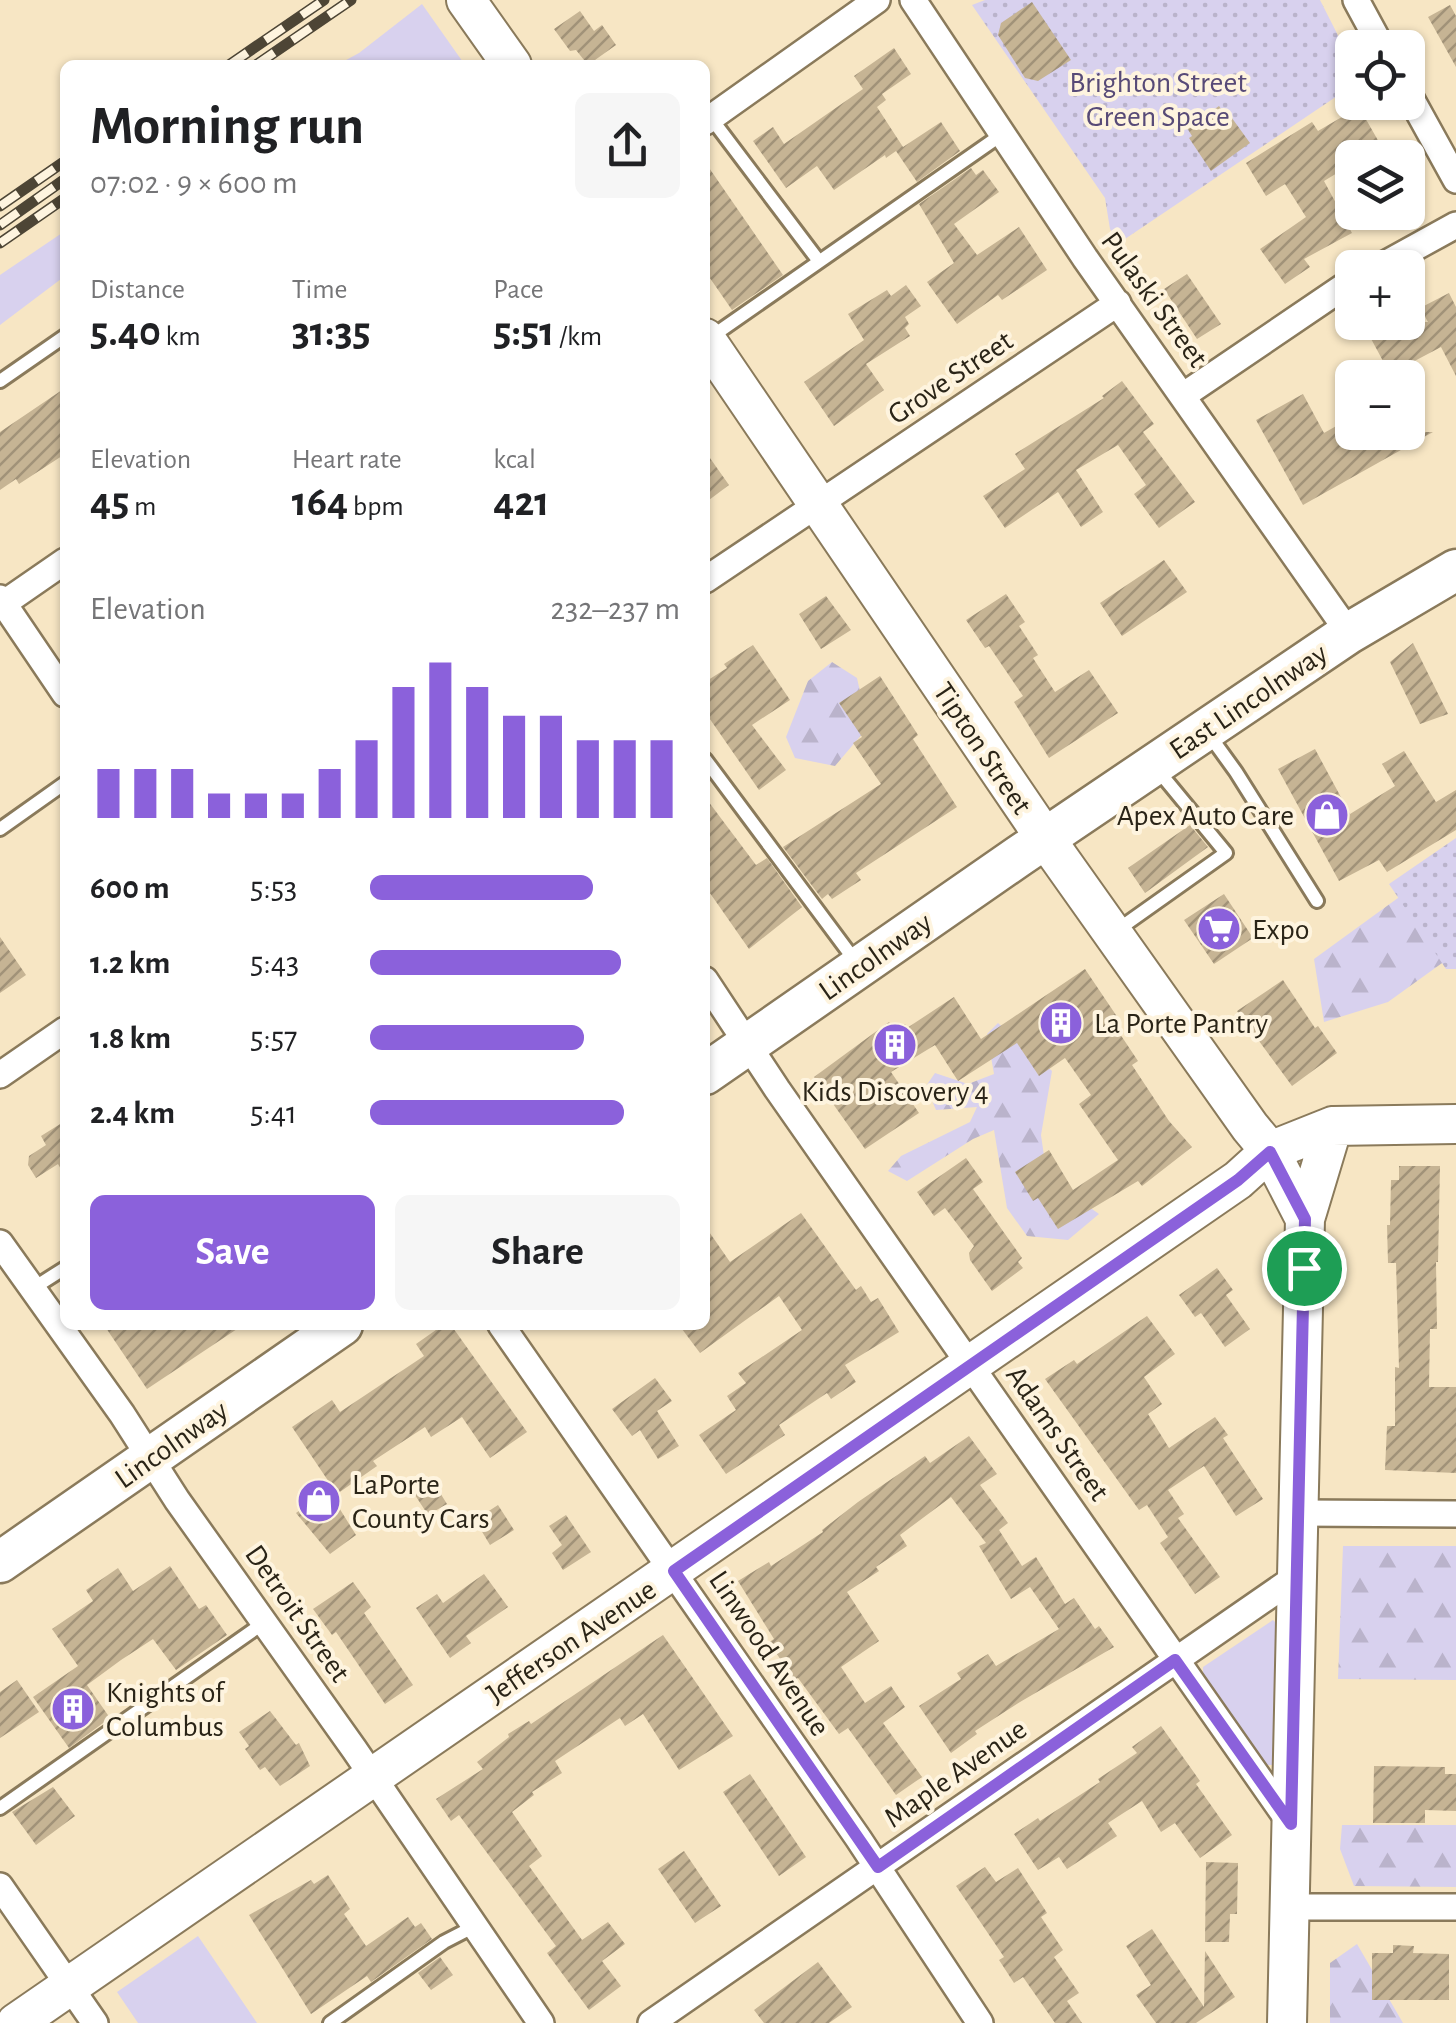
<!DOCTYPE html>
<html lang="en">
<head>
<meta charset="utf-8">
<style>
	:root { --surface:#fff; --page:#f6f6f6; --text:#202124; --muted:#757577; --accent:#8b61db }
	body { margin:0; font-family:"Alegreya Sans",sans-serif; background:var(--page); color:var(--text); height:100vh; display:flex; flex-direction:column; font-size:38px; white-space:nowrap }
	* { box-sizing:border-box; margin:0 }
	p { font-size:32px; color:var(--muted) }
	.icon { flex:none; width:55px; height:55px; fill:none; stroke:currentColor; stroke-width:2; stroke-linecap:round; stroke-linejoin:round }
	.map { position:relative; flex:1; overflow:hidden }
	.details { position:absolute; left:60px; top:60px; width:650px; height:1270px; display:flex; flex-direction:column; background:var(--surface); border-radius:15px; box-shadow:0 2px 8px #0004 }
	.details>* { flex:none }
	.buttons { position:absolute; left:1335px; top:30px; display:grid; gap:20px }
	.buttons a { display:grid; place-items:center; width:90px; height:90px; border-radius:15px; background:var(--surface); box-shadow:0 2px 8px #0004; font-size:50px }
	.pin { position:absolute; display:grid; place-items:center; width:85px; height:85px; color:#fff; margin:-42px; border:5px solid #fff; border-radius:50%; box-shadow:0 2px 10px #0007 }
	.round { display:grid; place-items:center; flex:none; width:105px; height:105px; border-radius:15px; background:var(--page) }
	.summary { display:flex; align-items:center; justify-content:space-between; height:170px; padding:0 30px }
	h1 { font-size:55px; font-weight:700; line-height:75px }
	.stats { display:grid; grid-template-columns:repeat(3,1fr); gap:15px; height:170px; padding:10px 30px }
	.stats div { display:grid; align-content:center }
	.stats b { font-size:42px; font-weight:700 }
	.stats small { font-size:28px; font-weight:400 }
	.stats p { font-size:28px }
	.chart { height:280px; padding:20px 30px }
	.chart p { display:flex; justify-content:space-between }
	.chart svg { width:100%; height:180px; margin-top:10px; stroke:var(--accent); stroke-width:6 }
	.action { display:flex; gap:20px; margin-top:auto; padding:20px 30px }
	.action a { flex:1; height:115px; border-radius:15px; background:var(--accent); color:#fff; font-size:40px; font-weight:700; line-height:115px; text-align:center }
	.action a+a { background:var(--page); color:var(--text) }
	ul { padding:0 30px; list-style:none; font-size:32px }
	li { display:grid; grid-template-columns:160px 120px 1fr; align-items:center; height:75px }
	li i { height:25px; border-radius:12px; background:var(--accent) }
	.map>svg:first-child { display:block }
	.green { fill:#d8d1ee }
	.forest { fill:url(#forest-firs) }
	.park { fill:url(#park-dots) }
	.building { fill:url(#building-hatch) }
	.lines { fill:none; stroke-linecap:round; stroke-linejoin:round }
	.lane-casing { stroke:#8a7a5b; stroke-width:18 }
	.street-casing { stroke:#8a7a5b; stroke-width:30 }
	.secondary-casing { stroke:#8a7a5b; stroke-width:42 }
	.primary-casing { stroke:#8a7a5b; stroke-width:45 }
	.lane { stroke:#fff; stroke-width:12 }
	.street { stroke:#fff; stroke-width:25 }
	.secondary { stroke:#fff; stroke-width:38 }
	.primary { stroke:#fff; stroke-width:40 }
	.rail-casing { stroke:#4d4535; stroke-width:11 }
	.rail { stroke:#fef4df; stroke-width:8; stroke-dasharray:22; stroke-linecap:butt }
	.route-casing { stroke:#fff; stroke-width:20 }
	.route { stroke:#8b61db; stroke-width:12 }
	.labels { text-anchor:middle; stroke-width:8; stroke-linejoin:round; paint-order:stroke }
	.park-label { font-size:30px; fill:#574a77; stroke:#fef4df }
	.street-label { font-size:30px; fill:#2a2417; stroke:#fef4df }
	.poi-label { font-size:30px; fill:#2a2417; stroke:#fef4df; text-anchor:start }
</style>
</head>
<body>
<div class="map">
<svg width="1456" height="2023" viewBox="0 0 1456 2023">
	<defs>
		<pattern id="forest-firs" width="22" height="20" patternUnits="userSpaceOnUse" patternTransform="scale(2.5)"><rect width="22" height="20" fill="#d8d1ee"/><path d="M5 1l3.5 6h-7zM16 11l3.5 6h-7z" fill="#bab3cb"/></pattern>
		<pattern id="park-dots" width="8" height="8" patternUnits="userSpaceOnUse" patternTransform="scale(2.5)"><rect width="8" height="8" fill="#d8d1ee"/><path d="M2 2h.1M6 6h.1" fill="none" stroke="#bab3cb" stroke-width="1.8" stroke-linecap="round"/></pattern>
		<pattern id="building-hatch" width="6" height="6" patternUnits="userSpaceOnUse" patternTransform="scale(2.5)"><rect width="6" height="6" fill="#c6b494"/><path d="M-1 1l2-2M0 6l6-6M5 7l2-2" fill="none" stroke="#a19278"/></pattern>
	</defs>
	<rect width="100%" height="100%" fill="#f7e6c4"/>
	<path class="green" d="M422,4L465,65H337L359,53Z
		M65,231V276L0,325V275Z
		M1273,1620L1277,1624L1273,1759L1272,1765H1264L1203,1676V1667Z
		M198,1936L257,2023H138L117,1992Z"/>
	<path class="forest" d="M832,662L857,678L868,727L835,766L795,758L786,737L808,681Z
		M1442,866L1456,953L1388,1002L1324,1022L1314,959Z
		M998,1023L1052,1071L1041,1135L1047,1177L1099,1214L1068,1240L1027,1236L1007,1208L994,1130L973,1139L907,1181L888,1171L901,1156L970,1122L977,1107L936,1110L926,1086L935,1073L968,1084L994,1074L987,1034Z
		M1343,1546H1456V1680L1338,1679Z
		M1342,1825H1456V1887L1354,1886L1340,1849Z
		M1357,1944L1403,2023H1330V1963Z"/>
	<path class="park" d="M985,0H1320L1352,63V86L1119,243L1110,229L1105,198L972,5Z
		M1456,838V969H1446L1389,884Z"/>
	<path class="building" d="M1032,2L1071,60L1038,81L1025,78L998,35L1001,23Z
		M1450,5L1456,16V67L1428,17Z
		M580,11L594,31L602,25L616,45L588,65L576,50L570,51L554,29Z
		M894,48L911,74L882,94L886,100L877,107L903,147L941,122L960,151L917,182L896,151L886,158L885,155L834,190L817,166L786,188L753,141L773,127L784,144L863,89L854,76Z
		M1219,106L1226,116L1229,114L1250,143L1211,171L1189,138L1192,136L1187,128Z
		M1359,107L1388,158H1352V164L1324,181L1352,233L1304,259L1310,267L1285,284L1260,249L1306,217L1285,184L1266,196L1246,163L1312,122L1318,131Z
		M705,162L783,275L732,310L705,271Z
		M971,168L976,175L983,170L999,192L954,224L977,255L1019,227L1047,270L1002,300L998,295L957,324L927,282L954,263L919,204Z
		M1187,274L1221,324L1197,339L1164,289Z
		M906,285L921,306L905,317L909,324L905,328L910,336L866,364L884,390L834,426L804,382L864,340L848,314L887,290L891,296Z
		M1449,293L1456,307V376L1441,347L1390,374L1362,322H1428L1420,308Z
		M1122,381L1154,424L1143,432L1195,502L1159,528L1134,494L1146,485L1118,445L1076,470L1103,512L1081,527L1058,492L1005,528L983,496L1025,469L1015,454L1104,398L1102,396Z
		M65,388V454L19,484L16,479L0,490V432Z
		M1303,394L1324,433L1352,417V432H1433L1303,505L1256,420Z
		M705,451L729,485L705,503Z
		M1164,560L1187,592L1122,636L1100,603Z
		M1006,594L1025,622L1019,626L1038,655L1033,658L1055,692L1089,670L1118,713L1049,758L1014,702L1023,696L989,646L985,648L966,620Z
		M826,596L851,630L821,649L799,614Z
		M1413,643L1448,714L1420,724L1390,662Z
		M753,645L790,700L752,725L786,770L759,790L705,712V682L727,668L724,664Z
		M880,676L918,735L913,739L957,807L856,873L861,880L832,899L828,894L822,899L783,847L881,784L853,743L862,737L839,703Z
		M1315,749L1350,814L1395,786L1382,764L1404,751L1436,802L1456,790V830L1387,872L1379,860L1339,881L1278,769Z
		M705,797L756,865L767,858L802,907L749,949L705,886Z
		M1190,825L1208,847L1145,893L1128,868Z
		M1224,894L1253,938L1214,964L1184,920Z
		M0,937L26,975L0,993Z
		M1085,969L1120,1021L1114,1025L1138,1061L1132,1065L1169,1121L1192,1147L1142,1186L1138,1181L1058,1229L1038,1198L1033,1201L1015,1172L1049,1150L1073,1190L1118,1160L1079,1104L1091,1095L1065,1058L1039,1076L1017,1043L958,1081L935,1045L891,1072L919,1113L865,1149L814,1077L889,1022L895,1031L905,1024L907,1028L954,997L981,1039Z
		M1283,980L1315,1028L1318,1026L1337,1053L1292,1086L1237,1011Z
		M65,1121V1176L58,1164L36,1178L28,1165L29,1156L46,1145L41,1136Z
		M966,1158L983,1182L973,1189L1022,1258L1018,1262L1023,1268L992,1291L970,1260L969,1253L974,1246L945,1208L934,1216L917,1192Z
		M1399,1166H1440L1438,1262H1436L1437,1329H1430L1429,1387H1456V1473L1385,1470L1387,1426H1395V1367L1399,1368L1396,1263H1388L1387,1225H1390L1391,1180H1399Z
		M801,1213L856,1290L861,1286L871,1302L878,1298L899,1332L845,1365L856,1382L831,1399L827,1393L779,1425L785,1435L726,1474L699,1435L736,1410L727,1396L746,1383L738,1373L802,1330L779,1296L700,1353L679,1325H705V1226L730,1262Z
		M1217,1268L1233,1290L1226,1295L1250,1329L1225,1347L1201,1313L1195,1317L1179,1295Z
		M1147,1316L1175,1354L1144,1377L1162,1404L1148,1414L1169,1448L1215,1417L1228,1435L1223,1438L1263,1499L1236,1516L1204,1466L1168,1490L1184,1514L1178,1518L1220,1577L1195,1594L1160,1543L1168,1537L1147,1505L1139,1510L1045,1379L1074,1360L1077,1364Z
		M104,1325H243L147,1389Z
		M443,1325H451L527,1432L490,1458L462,1417L431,1437L425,1427L373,1461L377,1466L337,1494L292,1427L332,1400L340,1412L424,1356L416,1344Z
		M655,1378L672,1401L657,1411L679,1446L658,1459L640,1430L632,1436L612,1409Z
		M969,1436L997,1474L980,1485L1008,1523L999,1530L1022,1566L1036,1557L1065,1604L1074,1598L1095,1629L1099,1626L1114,1647L1020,1702L975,1731L977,1734L951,1753L919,1706L961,1679L957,1673L988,1654L996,1666L1059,1629L1030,1587L1011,1599L979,1546L986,1543L951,1497L900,1535L907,1546L876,1567L879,1571L847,1592L879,1641L841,1667L865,1703L891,1686L905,1707L883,1723L922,1777L896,1795L848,1728L839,1734L798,1678L794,1680L769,1642L774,1639L738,1581L769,1562L771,1566L823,1532L822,1530L858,1502L925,1456L930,1463Z
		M432,1480L447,1504L428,1515L413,1492Z
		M328,1490L356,1535L330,1554L296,1513Z
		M498,1505L514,1530L490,1545L475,1520Z
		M566,1515L591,1552L563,1570L552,1553L562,1545L549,1526Z
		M170,1566L199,1609L206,1605L227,1635L176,1670L153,1639L121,1660L87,1685L110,1718L69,1748L33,1697L78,1666L52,1629L93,1601L86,1590L118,1568L133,1591Z
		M484,1574L508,1607L466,1636L471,1643L450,1658L416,1608L437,1594L443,1603Z
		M353,1582L371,1607L364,1613L413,1685L385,1704L336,1632L332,1635L313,1609Z
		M663,1635L733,1736L679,1770L643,1714L625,1726L620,1718L555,1761L562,1773L532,1792L534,1795L512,1812L542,1856L529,1866L582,1940L608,1922L625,1944L602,1961L621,1986L589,2010L547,1953L556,1946L459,1815L451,1821L436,1799L483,1769L477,1762L509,1737L508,1734L529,1721L531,1724Z
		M17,1680L39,1712L0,1738V1692Z
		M270,1711L296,1745L299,1743L310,1766L280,1786L265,1767L260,1770L245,1749L249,1746L239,1732Z
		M1161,1726L1200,1781L1196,1784L1232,1835L1200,1858L1175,1823L1161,1832L1142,1801L1108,1823L1117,1836L1067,1869L1059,1857L1038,1870L1014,1834L1038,1818L1040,1821L1100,1782L1098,1779L1137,1753L1132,1747Z
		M1374,1766L1445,1767V1774H1456V1811L1425,1810V1823H1373Z
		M750,1774L806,1857L779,1876L723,1792Z
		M53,1787L75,1816L36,1845L12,1812Z
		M684,1851L721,1906L695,1923L658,1869Z
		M1206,1862L1238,1863L1237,1914H1230L1229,1942H1205Z
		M985,1867L996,1882L1018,1868L1047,1913L1041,1917L1063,1950L1054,1957L1079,1993L1067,2001L1082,2023H1055L1023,1977L1014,1983L999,1960L1004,1957L956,1886Z
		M328,1875L350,1909L344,1914L366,1946L408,1917L415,1927L421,1923L432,1939L371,1982L367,1976L311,2014L249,1915L311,1880L314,1884Z
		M1152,1929L1204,2007L1205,1951L1235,1997L1196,2023H1156L1136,1995L1151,1985L1126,1946Z
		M1393,1945L1414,1946L1413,1953L1449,1954V2000H1372V1953H1393Z
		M440,1957L453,1975L431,1990L418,1973Z
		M818,1962L852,2007L829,2023H764L754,2010Z"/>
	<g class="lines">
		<defs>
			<path id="lane" d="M711,118L818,260
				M711,337L1001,135
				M0,381L65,336
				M1210,736L1236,772L1317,901
				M705,759L856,962
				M0,829L65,783
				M1116,931L1226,853L1156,768
				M32,1289L65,1268
				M0,1808L265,1622
				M330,2023L444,1942L475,1926"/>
			<path id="street" d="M913,0L1085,258L1349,633
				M1356,0L1382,48
				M1408,93L1456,180
				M705,122L877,0
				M1378,268L1456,225
				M1184,395L1352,281
				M705,580L1118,303
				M0,598L65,694
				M0,606L65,561
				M705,980L777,1089L1291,1824
				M0,1075L65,1030
				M0,1243L122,1414L177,1500L354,1749L541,2023
				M501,1325L858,1838L980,2023
				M1300,1513L1456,1514
				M0,1886L95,2023
				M1290,1907H1456
				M651,2023L1296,1577"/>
			<path id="secondary" d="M466,0L512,65
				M705,338L1045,838L1250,1127L1270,1151L1305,1219L1287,2023
				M1305,1219L1333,1126
				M16,2023L1238,1180L1270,1151L1333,1126L1456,1124"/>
			<path id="primary" d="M705,1074L1019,856L1349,633L1456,570
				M0,1562L342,1325"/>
		</defs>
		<use href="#lane" class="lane-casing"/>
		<use href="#street" class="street-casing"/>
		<use href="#secondary" class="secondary-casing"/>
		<use href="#primary" class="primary-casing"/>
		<use href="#lane" class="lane"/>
		<use href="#street" class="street"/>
		<use href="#secondary" class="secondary"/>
		<use href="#primary" class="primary"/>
		<defs>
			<path id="rail" d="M229,65L324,0
				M256,65L351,0
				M0,206L65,161
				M0,225L65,179
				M0,243L65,198"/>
		</defs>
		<use href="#rail" class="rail-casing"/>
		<use href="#rail" class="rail"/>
	</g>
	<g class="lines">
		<defs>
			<path id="route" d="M1270,1152L1305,1219L1291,1824L1175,1660L878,1867L674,1571L1238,1180Z"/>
		</defs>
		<use href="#route" class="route-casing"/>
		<use href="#route" class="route"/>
	</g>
	<defs>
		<symbol id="shop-disc" viewBox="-11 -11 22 22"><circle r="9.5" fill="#8b61db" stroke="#fef4df"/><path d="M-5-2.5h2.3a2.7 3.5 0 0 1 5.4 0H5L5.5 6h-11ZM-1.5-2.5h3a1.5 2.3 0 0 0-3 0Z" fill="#fff"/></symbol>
		<symbol id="supermarket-disc" viewBox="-11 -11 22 22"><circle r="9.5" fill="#8b61db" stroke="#fef4df"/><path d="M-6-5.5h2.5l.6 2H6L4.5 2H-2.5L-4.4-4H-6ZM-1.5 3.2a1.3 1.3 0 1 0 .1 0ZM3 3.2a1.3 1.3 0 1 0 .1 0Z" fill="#fff"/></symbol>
		<symbol id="building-disc" viewBox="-11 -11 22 22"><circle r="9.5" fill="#8b61db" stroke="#fef4df"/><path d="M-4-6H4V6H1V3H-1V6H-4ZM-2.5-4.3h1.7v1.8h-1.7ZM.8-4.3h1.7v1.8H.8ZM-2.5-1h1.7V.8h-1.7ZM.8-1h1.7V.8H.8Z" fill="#fff"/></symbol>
	</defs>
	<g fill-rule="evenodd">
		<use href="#shop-disc" x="1302" y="790" width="50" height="50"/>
		<use href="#supermarket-disc" x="1194" y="904" width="50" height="50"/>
		<use href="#building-disc" x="1036" y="998" width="50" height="50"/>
		<use href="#building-disc" x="870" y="1020" width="50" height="50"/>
		<use href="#shop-disc" x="294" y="1476" width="50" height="50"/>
		<use href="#building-disc" x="48" y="1684" width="50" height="50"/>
	</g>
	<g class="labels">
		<g class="park-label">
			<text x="1158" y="92">Brighton Street<tspan x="1158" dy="34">Green Space</tspan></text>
		</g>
		<g class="street-label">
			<text transform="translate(1155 299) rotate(54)" y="10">Pulaski Street</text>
			<text transform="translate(950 377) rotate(-34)" y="10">Grove Street</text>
			<text transform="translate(1248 701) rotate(-34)" y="10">East Lincolnway</text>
			<text transform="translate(983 748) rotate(56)" y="10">Tipton Street</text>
			<text transform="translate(875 956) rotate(-35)" y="10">Lincolnway</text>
			<text transform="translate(1058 1433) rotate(55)" y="10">Adams Street</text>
			<text transform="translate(171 1444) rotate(-35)" y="10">Lincolnway</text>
			<text transform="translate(298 1613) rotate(55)" y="10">Detroit Street</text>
			<text transform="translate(571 1641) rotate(-34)" y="10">Jefferson Avenue</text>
			<text transform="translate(770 1653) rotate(56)" y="10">Linwood Avenue</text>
			<text transform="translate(955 1773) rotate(-35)" y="10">Maple Avenue</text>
		</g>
		<g class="poi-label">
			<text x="1294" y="825" text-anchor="end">Apex Auto Care</text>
			<text x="1252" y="939">Expo</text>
			<text x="1094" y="1033">La Porte Pantry</text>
			<text x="895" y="1101" text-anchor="middle">Kids Discovery 4</text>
			<text x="352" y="1494">LaPorte<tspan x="352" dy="34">County Cars</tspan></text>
			<text x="106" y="1702">Knights of<tspan x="106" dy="34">Columbus</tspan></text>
		</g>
	</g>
</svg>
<div class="buttons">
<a><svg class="icon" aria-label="locate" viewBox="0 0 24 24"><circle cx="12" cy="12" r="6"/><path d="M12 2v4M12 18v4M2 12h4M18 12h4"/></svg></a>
<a><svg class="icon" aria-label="layers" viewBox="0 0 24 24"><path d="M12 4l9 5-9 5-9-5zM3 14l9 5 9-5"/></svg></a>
<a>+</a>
<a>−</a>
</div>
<div class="pin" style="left:1304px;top:1268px;background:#1e9e55"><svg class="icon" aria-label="arrive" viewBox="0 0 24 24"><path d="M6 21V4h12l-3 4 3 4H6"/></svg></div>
<section class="details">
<div class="summary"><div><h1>Morning run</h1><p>07:02 · 9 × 600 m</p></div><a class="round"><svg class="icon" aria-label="share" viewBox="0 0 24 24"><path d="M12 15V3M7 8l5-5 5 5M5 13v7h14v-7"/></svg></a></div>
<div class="stats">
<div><p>Distance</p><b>5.40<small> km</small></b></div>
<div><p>Time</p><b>31:35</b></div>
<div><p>Pace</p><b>5:51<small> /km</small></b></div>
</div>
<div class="stats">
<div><p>Elevation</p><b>45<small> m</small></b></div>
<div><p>Heart rate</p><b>164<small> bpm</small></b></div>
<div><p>kcal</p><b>421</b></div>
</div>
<div class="chart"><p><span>Elevation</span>232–237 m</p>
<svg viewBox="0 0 160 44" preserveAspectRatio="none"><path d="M5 44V32M15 44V32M25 44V32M35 44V38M45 44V38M55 44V38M65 44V32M75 44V25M85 44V12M95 44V6M105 44V12M115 44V19M125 44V19M135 44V25M145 44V25M155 44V25"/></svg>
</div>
<ul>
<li><b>600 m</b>5:53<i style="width:72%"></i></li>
<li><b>1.2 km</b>5:43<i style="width:81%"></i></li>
<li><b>1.8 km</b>5:57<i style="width:69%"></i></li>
<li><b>2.4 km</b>5:41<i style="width:82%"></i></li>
</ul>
<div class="action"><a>Save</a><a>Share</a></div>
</section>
</div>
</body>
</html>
